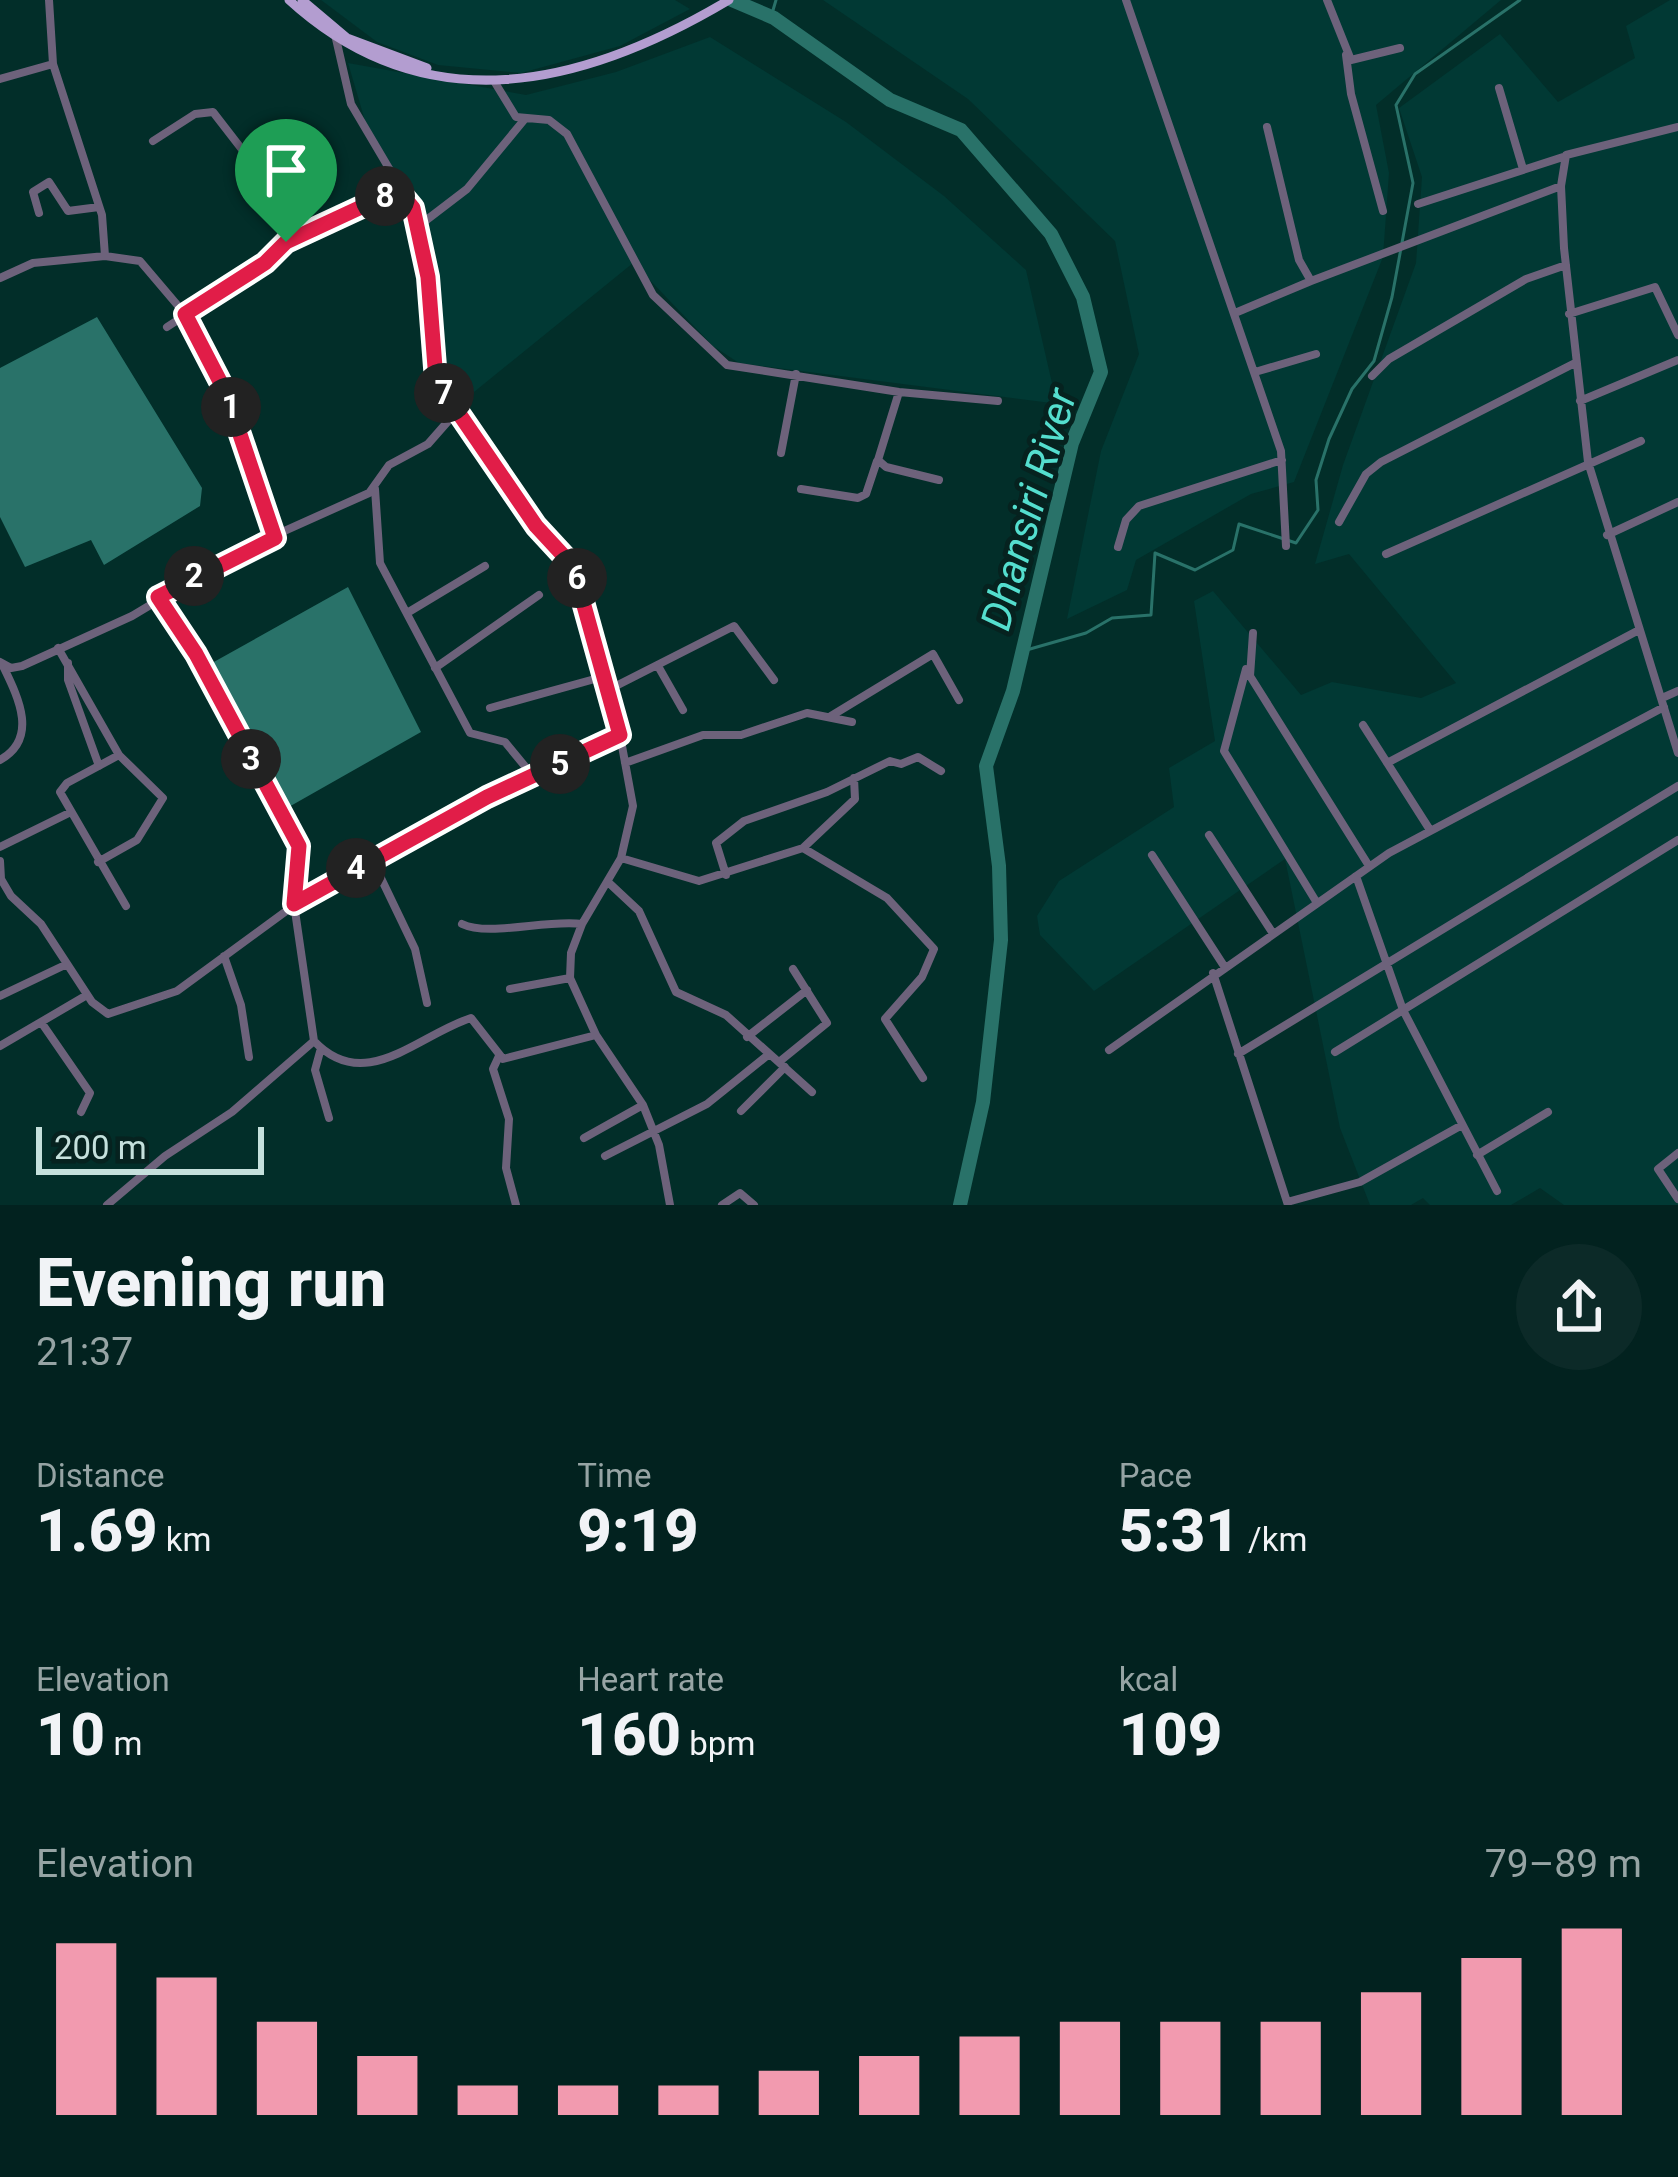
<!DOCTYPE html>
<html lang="en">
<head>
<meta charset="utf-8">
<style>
	:root { --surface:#02221f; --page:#0c2a28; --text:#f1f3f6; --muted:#96a4a4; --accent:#f29aaf }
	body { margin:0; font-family:Roboto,sans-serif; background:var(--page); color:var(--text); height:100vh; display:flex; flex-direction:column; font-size:45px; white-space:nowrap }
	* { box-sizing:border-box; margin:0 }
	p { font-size:39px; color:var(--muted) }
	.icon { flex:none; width:66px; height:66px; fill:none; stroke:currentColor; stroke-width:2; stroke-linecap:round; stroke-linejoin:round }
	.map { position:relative; height:1205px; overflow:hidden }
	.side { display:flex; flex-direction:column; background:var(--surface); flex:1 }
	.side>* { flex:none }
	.scale { position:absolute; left:36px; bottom:30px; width:228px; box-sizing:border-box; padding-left:12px; border:6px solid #c5e0dc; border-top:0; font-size:33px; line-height:42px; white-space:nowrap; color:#c5e0dc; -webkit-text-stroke:9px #06221f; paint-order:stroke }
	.pin { position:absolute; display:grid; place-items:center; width:102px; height:102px; color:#fff; margin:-123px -51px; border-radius:50% 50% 50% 0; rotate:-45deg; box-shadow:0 0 12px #0007 }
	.pin .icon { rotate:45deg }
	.km { position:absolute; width:60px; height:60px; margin:-30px; border-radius:50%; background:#222; color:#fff; font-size:33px; line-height:60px; text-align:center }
	.round { display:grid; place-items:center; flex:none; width:126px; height:126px; border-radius:63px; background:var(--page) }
	.headline { display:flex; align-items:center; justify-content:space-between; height:204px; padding:0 36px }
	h1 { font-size:66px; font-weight:800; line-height:90px }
	.metrics { display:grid; grid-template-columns:repeat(3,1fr); gap:18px; height:204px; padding:12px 36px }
	.metrics div { display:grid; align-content:center }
	.metrics b { font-size:60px; font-weight:800 }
	.metrics small { font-size:33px; font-weight:400 }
	.metrics p { font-size:33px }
	.chart { height:336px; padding:24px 36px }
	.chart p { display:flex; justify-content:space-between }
	.chart svg { width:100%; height:216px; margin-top:12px; stroke:var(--accent); stroke-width:6 }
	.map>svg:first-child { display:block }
	.built { fill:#013934 }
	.water { fill:#297269 }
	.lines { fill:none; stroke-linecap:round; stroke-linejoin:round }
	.stream { stroke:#297269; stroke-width:3 }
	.river { stroke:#297269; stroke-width:14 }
	.minor { stroke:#6d627b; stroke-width:8 }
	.major { stroke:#b39dd0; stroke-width:9 }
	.route-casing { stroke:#fff; stroke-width:24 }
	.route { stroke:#e11d48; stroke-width:15 }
	.labels { text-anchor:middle; stroke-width:10; stroke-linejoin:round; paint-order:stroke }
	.water-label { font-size:42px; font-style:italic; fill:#54dece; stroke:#06221f }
</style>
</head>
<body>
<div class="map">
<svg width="1678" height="1205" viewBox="0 0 1678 1205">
	<rect width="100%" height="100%" fill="#022e29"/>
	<path class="built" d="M321,0H675L690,9L620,46L521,73L438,65L377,42Z
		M823,0H1501L1376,105L1389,173L1383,257L1294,482L1251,494L1136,560L1127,590L1067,619L1101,451L1139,354L1115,241L968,99Z
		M1670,0H1678V1205H1564L1540,1188L1511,1205H1430L1423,1198L1411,1205H1370L1340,1128L1285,859L1094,991L1040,935L1037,916L1059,881L1174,807L1169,768L1215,741L1194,601L1213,591L1301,695L1332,682L1421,698L1456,683L1349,554L1315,564L1343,465L1416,263L1422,177L1399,108L1500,34L1558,102L1635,58L1626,26Z
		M710,37L846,122L944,196L1026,270L1052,383L1051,403L739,363L713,346L644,274L638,259L463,401L441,364L417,207L366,124L348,63L526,95L616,72Z"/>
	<path class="water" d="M97,317L202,488L200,506L104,565L91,540L25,567L0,517V368Z
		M348,587L421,732L287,808L212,663Z"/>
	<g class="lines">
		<path class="stream" d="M771,17L776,0
			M1023,651L1086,633L1112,618L1151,615L1155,553L1195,570L1233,550L1239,524L1296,543L1318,510L1316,480L1329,439L1352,389L1374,361L1392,297L1413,183L1396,105L1415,74L1520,0"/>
		<path class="river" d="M732,0L774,18L890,100L961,130L1051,234L1083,297L1101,372L1072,443L1013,691L986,766L999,866L1001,940L983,1102L960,1205"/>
		<path class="minor" d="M1126,0L1281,451L1286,546
			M1327,0L1351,60L1400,48
			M334,30L351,104L413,209L428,277L436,380L536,525L560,547L579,585L620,735L633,806L621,858L582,924L571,953L570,978L596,1035L643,1105L659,1145L670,1205
			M1346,55L1351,94L1383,211
			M0,79L53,64
			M494,81L516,117L549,120L567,134L653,295L727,365L899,392L998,401
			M1499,88L1523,169
			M1267,127L1299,260L1311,281L1561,186
			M1678,127L1566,155L1561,186L1564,248L1588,462L1678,753
			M153,141L195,114L213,112L261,174V187L286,242
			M1418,204L1563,157
			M39,213L33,192L49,182L68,211L99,207
			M416,228L467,189L524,120
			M105,256L140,261L185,314L206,348L275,538
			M0,278L33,263L105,256L102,215L53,64L49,0
			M1235,313L1311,281
			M1569,314L1655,287L1678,335
			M167,327L265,263L286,242L398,190
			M1255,372L1316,354
			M1372,376L1389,359L1526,279L1566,265
			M899,392L878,460L886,467L939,480
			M1580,401L1678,360
			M781,453L796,374
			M375,489L380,563L470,733L505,742L533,776
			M801,489L858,498L866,494L877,461
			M1339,522L1366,474L1381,462L1575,363
			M1607,535L1678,502
			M1118,547L1126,520L1139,506L1282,460
			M1386,554L1641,441
			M407,613L485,566
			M1253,633L1250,676L1369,866
			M58,648L119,755L163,798L137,840L98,862
			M0,662L11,668L22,666L132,616L242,550L369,493L389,465L428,444L457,411
			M68,663V680L99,766
			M658,666L683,710
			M435,668L539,595
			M1246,669L1224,751L1317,903
			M606,691L734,626L774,680
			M1662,698L1678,691
			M490,708L602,677
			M831,716L933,654L959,700
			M1363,725L1430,830
			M119,755L67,783L60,792L126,906
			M0,760C39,738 18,697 3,666
			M625,763L703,735H741L807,713L852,722
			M1387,763L1639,630
			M1209,835L1272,932
			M0,847L69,813
			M803,848L855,799L854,778
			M1152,855L1224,966
			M378,858L379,874L415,949L427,1003
			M621,858L699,881L803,848L887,898L934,949L922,977L885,1019L923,1078
			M0,861L1,879L11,896L41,924L92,1002L108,1014L177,991L319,887L620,735
			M726,875L716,843L744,821L827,792L890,761L901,764L918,757L941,771
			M1356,876L1403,1010L1678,840
			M608,882L639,911L676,992L726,1015L812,1092
			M462,924C489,937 547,919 582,924
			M224,956L241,1005L249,1057
			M1213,973L1288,1205
			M510,989L570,978
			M0,996L65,965
			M41,1022L90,1093L81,1112
			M747,1037L807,990
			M314,1041C365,1095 418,1035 471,1018L503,1059L596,1035
			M0,1046L87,995
			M321,1048L315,1070L329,1118
			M1109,1050L1389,853L1664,707
			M1335,1052L1403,1010L1497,1191
			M1238,1054L1678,786
			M499,1056L493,1069L509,1119L506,1168L516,1205
			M779,1062L827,1023L793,969
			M741,1111L785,1067
			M584,1138L643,1105
			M1678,1153L1658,1169L1678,1199
			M1477,1155L1548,1112
			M605,1156L707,1104L768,1055
			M1287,1202L1360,1182L1462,1125
			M107,1205L165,1156L232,1112L314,1041L294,904L299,846L197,654L158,597
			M722,1205L740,1193L754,1205"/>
		<path class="major" d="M289,0C426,125 583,87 729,0
			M302,0L347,38L427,68"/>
	</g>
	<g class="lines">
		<defs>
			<path id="route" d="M398,190L413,208L428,277L436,380L536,526L573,566L620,735L487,797L294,904L299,846L196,654L158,597L275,538L226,393L185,314L265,263L286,242Z"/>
		</defs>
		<use href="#route" class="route-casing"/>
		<use href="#route" class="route"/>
	</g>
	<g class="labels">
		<g class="water-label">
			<text transform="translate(1028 509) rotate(-74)" y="15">Dhansiri River</text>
		</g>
	</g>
</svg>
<div class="scale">200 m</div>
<div class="pin" style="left:286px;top:242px;background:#1e9e55"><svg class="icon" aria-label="arrive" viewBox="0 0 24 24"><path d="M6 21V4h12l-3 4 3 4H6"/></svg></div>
<b class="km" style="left:231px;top:407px">1</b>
<b class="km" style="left:194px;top:576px">2</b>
<b class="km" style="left:251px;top:759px">3</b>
<b class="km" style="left:356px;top:868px">4</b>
<b class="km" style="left:560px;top:764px">5</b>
<b class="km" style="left:577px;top:578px">6</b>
<b class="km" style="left:444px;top:393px">7</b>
<b class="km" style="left:385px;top:196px">8</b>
</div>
<section class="side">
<div class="headline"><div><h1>Evening run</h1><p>21:37</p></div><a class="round"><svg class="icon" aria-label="share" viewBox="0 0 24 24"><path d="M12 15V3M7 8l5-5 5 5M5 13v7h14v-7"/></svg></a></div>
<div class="metrics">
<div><p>Distance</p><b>1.69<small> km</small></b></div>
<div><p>Time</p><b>9:19</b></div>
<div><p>Pace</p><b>5:31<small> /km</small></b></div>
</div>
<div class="metrics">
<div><p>Elevation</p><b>10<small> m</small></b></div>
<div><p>Heart rate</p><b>160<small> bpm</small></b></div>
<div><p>kcal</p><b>109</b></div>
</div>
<div class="chart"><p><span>Elevation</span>79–89 m</p>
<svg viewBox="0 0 160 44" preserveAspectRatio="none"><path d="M5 44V9M15 44V16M25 44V25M35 44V32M45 44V38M55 44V38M65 44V38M75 44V35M85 44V32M95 44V28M105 44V25M115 44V25M125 44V25M135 44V19M145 44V12M155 44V6"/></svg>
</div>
</section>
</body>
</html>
